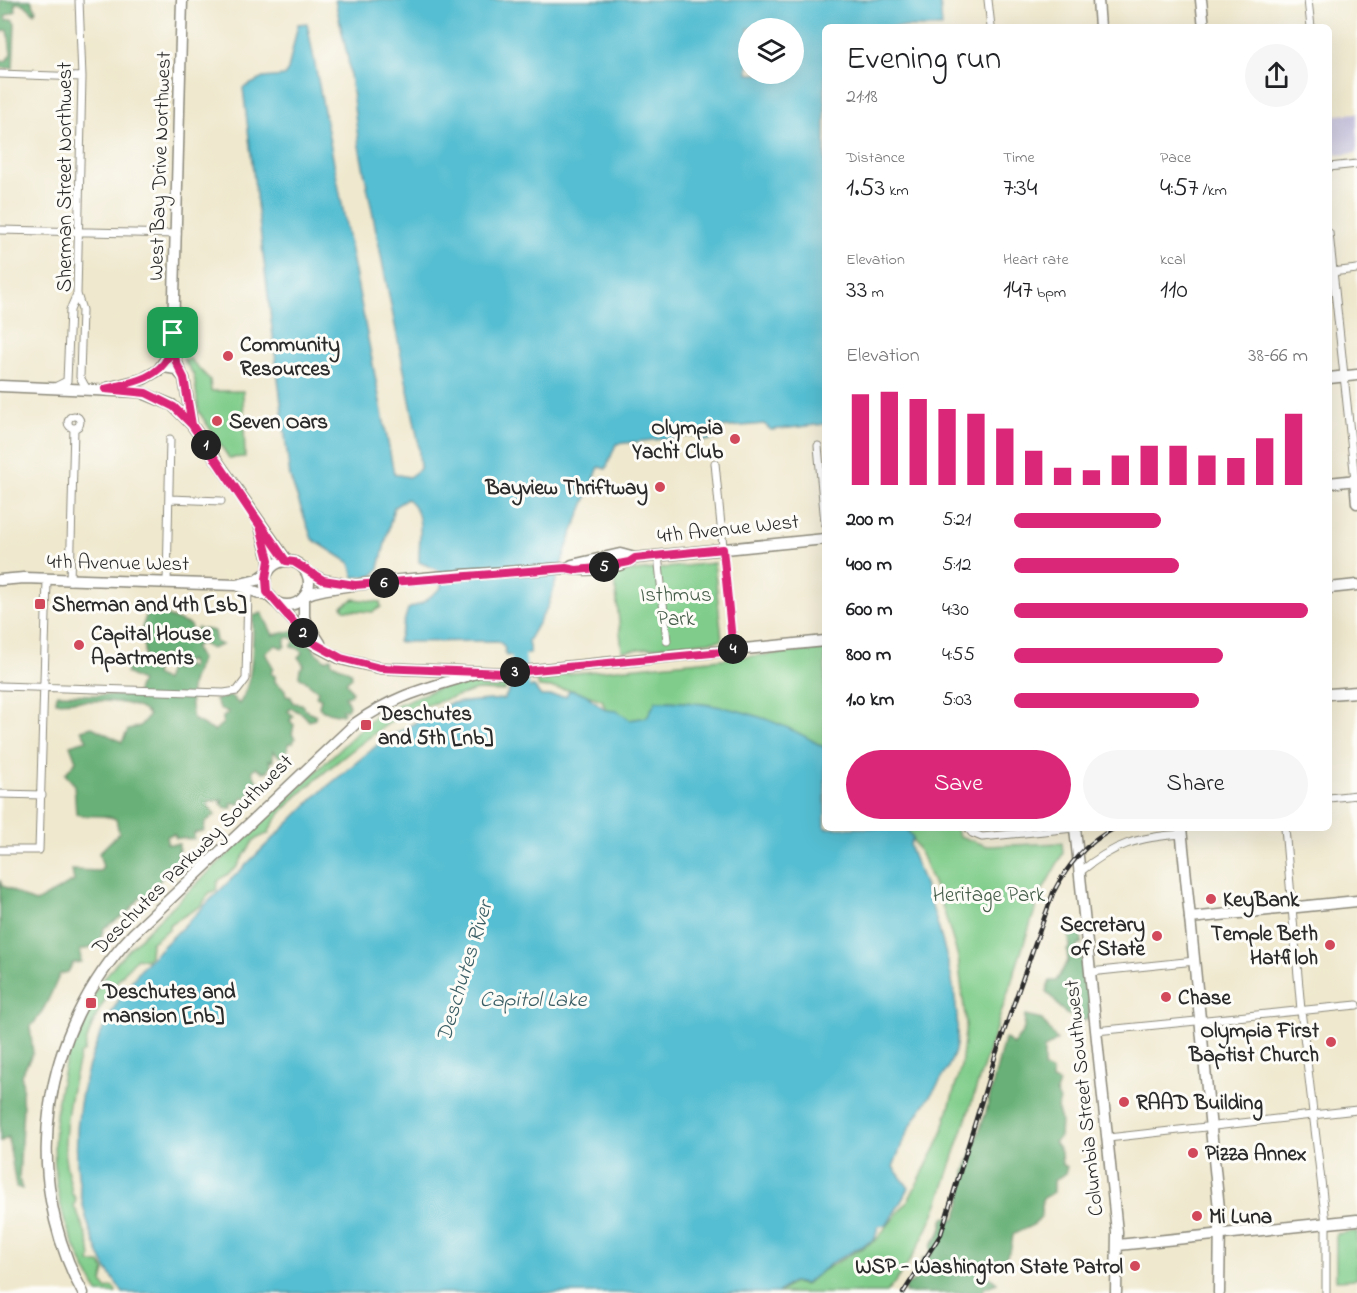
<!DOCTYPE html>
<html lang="en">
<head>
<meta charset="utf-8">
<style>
	:root { --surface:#fff; --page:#f6f6f6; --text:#202124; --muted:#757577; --accent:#db2777 }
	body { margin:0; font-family:"Indie Flower",sans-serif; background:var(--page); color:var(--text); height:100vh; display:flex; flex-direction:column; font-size:22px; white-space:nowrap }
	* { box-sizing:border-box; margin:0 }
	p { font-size:20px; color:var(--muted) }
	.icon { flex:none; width:33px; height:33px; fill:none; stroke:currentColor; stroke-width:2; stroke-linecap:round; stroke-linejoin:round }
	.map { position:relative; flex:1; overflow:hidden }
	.panel { position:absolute; left:822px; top:24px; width:510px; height:807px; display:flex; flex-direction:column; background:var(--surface); border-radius:9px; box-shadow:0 6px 24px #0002 }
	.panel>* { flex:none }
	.controls { position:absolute; left:738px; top:18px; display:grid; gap:12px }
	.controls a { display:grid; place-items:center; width:66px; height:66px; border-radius:50%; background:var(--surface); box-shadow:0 6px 24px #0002; font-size:30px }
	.pin { position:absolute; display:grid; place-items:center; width:51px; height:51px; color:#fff; margin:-26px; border-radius:12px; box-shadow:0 3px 9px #0006 }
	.km { position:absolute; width:30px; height:30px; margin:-15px; border-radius:50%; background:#222; color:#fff; font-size:16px; line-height:30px; text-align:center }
	.round { display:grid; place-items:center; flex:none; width:63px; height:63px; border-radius:32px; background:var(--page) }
	.overview { display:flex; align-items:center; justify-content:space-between; height:102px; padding:0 24px }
	h1 { font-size:33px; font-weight:600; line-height:45px }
	.metrics { display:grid; grid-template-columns:repeat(3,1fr); gap:9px; height:102px; padding:6px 24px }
	.metrics div { display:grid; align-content:center }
	.metrics b { font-size:26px; font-weight:600 }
	.metrics small { font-size:16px; font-weight:400 }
	.metrics p { font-size:16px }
	.chart { height:168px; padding:12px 24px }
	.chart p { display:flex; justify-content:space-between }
	.chart svg { width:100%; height:108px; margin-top:6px; stroke:var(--accent); stroke-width:6 }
	.primary-button { display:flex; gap:12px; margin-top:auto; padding:12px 24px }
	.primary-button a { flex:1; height:69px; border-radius:36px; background:var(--accent); color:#fff; font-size:24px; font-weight:600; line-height:69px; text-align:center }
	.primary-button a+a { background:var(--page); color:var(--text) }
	ul { padding:0 24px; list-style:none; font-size:20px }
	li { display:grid; grid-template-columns:96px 72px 1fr; align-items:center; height:45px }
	li i { height:15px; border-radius:8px; background:var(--accent) }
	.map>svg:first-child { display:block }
	.industrial { fill:#c4c0db }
	.green { fill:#80cd8b; stroke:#567c5b; stroke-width:1.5 }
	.forest { fill:#68b077; stroke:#4a6e51; stroke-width:1.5; fill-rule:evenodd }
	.water { fill:#55bed2; stroke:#40747e; stroke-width:1.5; fill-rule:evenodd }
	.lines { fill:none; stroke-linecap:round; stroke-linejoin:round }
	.river { stroke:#55bed2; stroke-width:14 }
	.street-casing { stroke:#8d8a7c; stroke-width:9 }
	.secondary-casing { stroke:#8d8a7c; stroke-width:13 }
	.primary-casing { stroke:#8d8a7c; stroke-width:13 }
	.street { stroke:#fff; stroke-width:7 }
	.secondary { stroke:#fff; stroke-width:10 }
	.primary { stroke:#fff; stroke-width:10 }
	.rail-casing { stroke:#2b2b2b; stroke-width:4.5 }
	.rail { stroke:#fdfcf7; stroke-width:2; stroke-dasharray:7; stroke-linecap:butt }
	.route-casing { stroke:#fff; stroke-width:12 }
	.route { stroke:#db2777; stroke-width:8 }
	.poi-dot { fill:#d1495b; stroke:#fdfcf7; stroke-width:2 }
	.labels { text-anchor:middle; stroke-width:6; stroke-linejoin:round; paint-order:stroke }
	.street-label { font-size:21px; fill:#2b2b2b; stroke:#fdfcf7 }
	.poi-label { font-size:21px; font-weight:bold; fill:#2b2b2b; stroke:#fdfcf7; text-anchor:start }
	.park-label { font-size:21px; fill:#445c48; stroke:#fdfcf7 }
	.water-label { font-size:22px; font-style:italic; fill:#3a5e65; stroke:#fdfcf7 }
</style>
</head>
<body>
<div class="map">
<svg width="1357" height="1293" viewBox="0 0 1357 1293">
	<rect width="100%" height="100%" fill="#fdfcf7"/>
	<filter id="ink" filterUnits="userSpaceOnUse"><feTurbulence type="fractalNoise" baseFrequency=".0167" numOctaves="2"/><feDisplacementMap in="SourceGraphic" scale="12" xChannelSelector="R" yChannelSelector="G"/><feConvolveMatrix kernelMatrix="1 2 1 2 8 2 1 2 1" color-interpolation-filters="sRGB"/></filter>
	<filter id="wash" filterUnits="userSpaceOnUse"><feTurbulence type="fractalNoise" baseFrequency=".008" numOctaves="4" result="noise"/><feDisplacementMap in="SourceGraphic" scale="24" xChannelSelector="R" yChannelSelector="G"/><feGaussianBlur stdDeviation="1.35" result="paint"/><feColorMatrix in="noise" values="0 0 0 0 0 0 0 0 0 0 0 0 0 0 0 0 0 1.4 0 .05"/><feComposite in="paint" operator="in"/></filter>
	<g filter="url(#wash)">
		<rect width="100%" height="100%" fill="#efe8ce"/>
		<path class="industrial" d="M1357,113V153L1337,155L1331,138L1329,116Z"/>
		<path class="green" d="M183,359H190L210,380L211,391H243L245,457L229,458L199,412L194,375Z
			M714,563L722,640L622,651L614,573Z
			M354,599L380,602L381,607L373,612L344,610L342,606Z
			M825,649V748C773,716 718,701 656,701L647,717L630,720L617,712L606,710L602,700L572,690L539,687L535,677Z
			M503,679L506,683L505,691L477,690L424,706L418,703C388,723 276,802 269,833L254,840L236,868L218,881L216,890L209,893L202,905L169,925V929L151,943L150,956L146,960L137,958C113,983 91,1017 84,1052L80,1055C71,1088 64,1122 65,1157C66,1169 71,1182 72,1194L76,1198L74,1206C80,1219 94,1248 90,1263H100L105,1270L102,1282L106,1289L113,1287L116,1291V1293H98C85,1269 72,1244 64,1218C44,1149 56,1066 89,1003C104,972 132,946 156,922L379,712L441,687Z
			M906,828H955L959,836L987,846L1062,843L1063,853L1040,895L939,1201C926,1236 910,1265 886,1293H779L793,1283L805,1285L820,1272L876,1240L909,1199L940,1139L961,1066L966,1024L958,957L942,905L922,856Z
			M1357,1231V1279L1336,1280V1234Z"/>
		<path class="forest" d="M0,0H31L36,10L34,13L24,4L15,3L16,11L5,16L6,20L12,19L15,23L13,68H0V60L6,61L11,54L8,30L3,31L0,36Z
			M147,613L162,614L190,625L193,634L197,628L214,631L216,642L222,645L211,649L201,643L194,647L201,659C190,683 188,692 193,719L214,731L223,723V717L229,712L220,709L215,700L231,696L239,704C254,683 253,642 253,616L262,613L273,635L298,630L302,635L304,645L312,644L315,652L325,660L331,658L332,663L351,672L352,677L346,682L352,691L350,695L345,696L349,705L347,709L341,710L344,713L342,715L323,711L319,707L321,698L316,696L318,691L299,676L300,669L304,665L298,657L302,653L300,649L291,647L295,640L290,637L285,639V646L282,648L276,645L265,653L273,667L271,674L275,676V682L285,690L286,696L291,697L293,703L302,704L305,710L316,715L315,719L309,721L303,714L291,708L288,711L293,716L290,721L294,725L292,734L295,738L293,743H289L285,757H280L273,751V761L269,760L271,765L268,771L263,772L256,767L252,771L257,782L264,785V792H250L247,798H242L240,804L231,803L232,808H226L221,804L223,800L209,801L208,805L215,815L205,822L204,831L194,833V839L176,838L174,834L167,836V844H179L178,859L173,871L163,876L147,897H141L126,914L104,928L99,942L90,948L80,950L81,962L73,963L68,972L60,974C52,991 43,1015 30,1027L33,1053L21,1075C25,1086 20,1095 23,1106L19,1179L22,1189L16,1187L8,1137L0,1142V880L2,886C16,891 22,899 36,902L74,881L72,870L100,871L103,867L99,853L119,833L116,819C99,813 92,818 76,814L74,784L65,774L76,761L70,745L87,740L81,730L92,727L122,742L128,730L140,726L149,715C132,696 81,701 56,702L57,694L135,696L141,681L126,673L128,667L145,660L142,628ZM166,655L183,664L189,660L192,665L190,668L183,664L175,669L170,667L165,681L155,675L158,663L155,659Z
			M1074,923L1077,929L1081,931L1082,943L1076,948L1079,954H1083L1080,959L1088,962L1089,1013L1091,1017L1081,1022L1077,1017L1066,1014L1046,991L1050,981H1056L1068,961L1067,950L1070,948L1068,927Z
			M1025,1016L1042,1020L1057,1040L1044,1049V1068L1052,1072V1080L1059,1083L1056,1092L1060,1101L1057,1108L1061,1120L1060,1137L1054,1142L1061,1152L1062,1165L1067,1167L1065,1173L1054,1181V1192L1042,1199C1041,1204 1043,1211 1042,1214C1038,1227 1022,1228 1013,1235L1011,1248L1003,1263L999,1259L994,1261L990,1258L982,1271L997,1283L984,1288L983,1293H905V1287L914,1281L920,1265L925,1267L922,1259L932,1255C927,1243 936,1241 940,1233C942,1229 942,1222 944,1218L950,1216L954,1220C961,1211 964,1184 965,1172L986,1112L1004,1039L1006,1038L1013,1045C1024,1029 1024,1036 1025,1016Z"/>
		<path class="water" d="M335,0H940L942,27H825V424L771,430L764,424L719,428L715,439L703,441L699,435L616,444L606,469L599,467L567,546L548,606L528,641L530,653L506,656L504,646L498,641L398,642L408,609L422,603L441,588L440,571L419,562C418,540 427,514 407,499L394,507L379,568L373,576L354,577L350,563L312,539L290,477L243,88L263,78L284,76L288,70L298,24L307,23L394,474L409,477L420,469L418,440L359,146L348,59ZM748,28H794V74H748Z
			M534,687L541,696H566L569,690L585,694L606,710L617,711L630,720L647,717L656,701C717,701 773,715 825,748V828H906L913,838L910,844L911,851C930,896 972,1014 952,1059C941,1084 922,1105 909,1129C903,1141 898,1154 893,1167L909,1188L887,1225L878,1226L875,1239L833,1262L805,1284L792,1282L777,1293H123C116,1282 106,1270 101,1258C56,1159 75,1048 144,965L318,794L381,742L450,703L504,699L510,689Z"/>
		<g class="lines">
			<path class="river" d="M518,654L525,705"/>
		</g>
	</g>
	<g filter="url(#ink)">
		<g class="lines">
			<defs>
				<path id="street" d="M79,0L82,77L77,294L82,310L80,377L86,388
					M988,0L991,27
					M1308,0L1311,27
					M0,74L82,77
					M1329,167L1357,164
					M0,230L177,234
					M1329,233L1355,480
					M1332,272L1357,269
					M57,386L67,381L70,310L77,294
					M68 422a6 6 0 1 1 12 0a6 6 0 1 1-12 0Z
					M818,446L825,523
					M715,463L733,651
					M170,499L221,501
					M658,555L667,641
					M70,581L74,428
					M167,583L170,439
					M0,686L224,693L237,691L246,679L248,588
					M0,794L42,795
					M1329,798L1357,795
					M968,828L972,833L982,837L1074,828
					M1285,828L1301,1010L1326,1223V1293
					M0,850H39L47,580
					M1080,872C1114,844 1138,837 1182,834
					M1090,972L1195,961
					M1096,1031L1357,1005
					M1108,1138L1357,1110"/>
				<path id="secondary" d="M1098,0L1100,27
					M1201,0L1204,27
					M175,342L176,361L181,373
					M159,369L169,354L173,333L182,0
					M1355,480L1357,503
					M0,580L24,578L236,585L257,580L268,572
					M239,586L271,597
					M1329,588L1357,585
					M304,597V618L320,643
					M276,602L316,646L341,659L380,668L504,673L825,641
					M1329,694L1357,692
					M1075,828L1117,1232L1116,1293
					M1190,918L1357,901
					M1118,1245L1357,1220
					M83,1293C19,1175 42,1031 133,934L356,723C398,693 431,688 479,672"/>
				<path id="primary" d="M1329,378L1357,375
					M0,386L140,392L172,405L192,425L287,561
					M107,388L143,379L164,367L176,369L184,378L192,425
					M1329,483L1357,480
					M260,526L269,560V571
					M265 583a22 22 0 1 1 44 0a22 22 0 1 1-44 0Z
					M572,565L620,554L635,558
					M306,572L323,580L340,583
					M305,596C323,581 528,571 566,568C586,572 619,569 635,558L825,539
					M1181,828L1220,1219L1219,1293"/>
			</defs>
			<use href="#street" class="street-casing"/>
			<use href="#secondary" class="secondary-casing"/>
			<use href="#primary" class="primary-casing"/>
			<use href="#street" class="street"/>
			<use href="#secondary" class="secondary"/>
			<use href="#primary" class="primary"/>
			<defs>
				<path id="rail" d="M903,1293L941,1234L996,1054L1053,893C1068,864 1086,843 1115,828"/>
			</defs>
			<use href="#rail" class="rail-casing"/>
			<use href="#rail" class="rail"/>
		</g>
	</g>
	<g class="lines" filter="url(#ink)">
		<defs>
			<path id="route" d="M173,333C171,340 171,349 168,357C157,380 127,383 105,389L146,393L174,407L192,425L260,526L269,560L266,579L267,592L310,641L341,658L380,668L504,673L733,651L723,549L635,558L629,562L598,568L576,570L566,568L355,585L323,580L294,562L286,561L192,425L184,378L176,362L173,333"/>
		</defs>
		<use href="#route" class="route-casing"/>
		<use href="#route" class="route"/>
	</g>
	<g class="poi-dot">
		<circle cx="228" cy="356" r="6"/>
		<circle cx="217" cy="421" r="6"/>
		<circle cx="735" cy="439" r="6"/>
		<circle cx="660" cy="487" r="6"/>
		<rect x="34" y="598" width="12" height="12" rx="3"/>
		<circle cx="79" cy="645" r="6"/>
		<rect x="360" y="719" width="12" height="12" rx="3"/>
		<circle cx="1211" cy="899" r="6"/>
		<circle cx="1157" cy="936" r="6"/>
		<circle cx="1330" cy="945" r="6"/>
		<circle cx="1166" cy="997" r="6"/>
		<rect x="85" y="997" width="12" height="12" rx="3"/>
		<circle cx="1331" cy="1042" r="6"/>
		<circle cx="1124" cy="1102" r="6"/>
		<circle cx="1193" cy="1153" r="6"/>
		<circle cx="1197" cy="1216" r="6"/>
		<circle cx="1135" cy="1266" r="6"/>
	</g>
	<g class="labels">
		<g class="street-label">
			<text transform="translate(159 166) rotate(-88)" y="7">West Bay Drive Northwest</text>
			<text transform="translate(64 177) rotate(-90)" y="7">Sherman Street Northwest</text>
			<text transform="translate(728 528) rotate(-6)" y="7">4th Avenue West</text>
			<text transform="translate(118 562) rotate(1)" y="7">4th Avenue West</text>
			<text transform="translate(192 854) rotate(-45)" y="7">Deschutes Parkway Southwest</text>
			<text transform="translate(1083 1098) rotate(-96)" y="7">Columbia Street Southwest</text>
		</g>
		<g class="poi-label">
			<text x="240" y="351">Community<tspan x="240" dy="24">Resources</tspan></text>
			<text x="229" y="428">Seven Oars</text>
			<text x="723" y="434" text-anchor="end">Olympia<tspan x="723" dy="24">Yacht Club</tspan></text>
			<text x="648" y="494" text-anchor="end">Bayview Thriftway</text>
			<text x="52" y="611">Sherman and 4th [sb]</text>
			<text x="91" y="640">Capital House<tspan x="91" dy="24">Apartments</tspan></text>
			<text x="378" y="720">Deschutes<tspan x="378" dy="24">and 5th [nb]</tspan></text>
			<text x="1223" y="906">KeyBank</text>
			<text x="1145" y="931" text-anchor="end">Secretary<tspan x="1145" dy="24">of State</tspan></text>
			<text x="1318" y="940" text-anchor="end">Temple Beth<tspan x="1318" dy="24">Hatfiloh</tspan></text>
			<text x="103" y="998">Deschutes and<tspan x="103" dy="24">mansion [nb]</tspan></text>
			<text x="1178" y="1004">Chase</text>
			<text x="1319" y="1037" text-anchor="end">Olympia First<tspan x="1319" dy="24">Baptist Church</tspan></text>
			<text x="1136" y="1109">RAAD Building</text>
			<text x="1205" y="1160">Pizza Annex</text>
			<text x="1209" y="1223">Mi Luna</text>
			<text x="1123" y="1273" text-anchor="end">WSP - Washington State Patrol</text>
		</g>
		<g class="park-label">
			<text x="676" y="601">Isthmus<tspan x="676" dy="24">Park</tspan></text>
			<text x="989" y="901">Heritage Park</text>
		</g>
		<g class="water-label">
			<text transform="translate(463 971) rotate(-73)" y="8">Deschutes River</text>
			<text x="533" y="1006">Capitol Lake</text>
		</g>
	</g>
</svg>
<div class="controls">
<a><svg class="icon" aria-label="layers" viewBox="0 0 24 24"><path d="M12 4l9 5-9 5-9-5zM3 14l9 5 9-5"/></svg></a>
</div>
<div class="pin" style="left:173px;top:333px;background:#1e9e55"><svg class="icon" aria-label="arrive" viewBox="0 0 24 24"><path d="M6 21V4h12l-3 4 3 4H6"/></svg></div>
<b class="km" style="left:206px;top:445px">1</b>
<b class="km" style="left:303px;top:633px">2</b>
<b class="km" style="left:515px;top:672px">3</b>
<b class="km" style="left:733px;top:649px">4</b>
<b class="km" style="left:604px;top:567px">5</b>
<b class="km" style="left:384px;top:583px">6</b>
<section class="panel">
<div class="overview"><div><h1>Evening run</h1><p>21:18</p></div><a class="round"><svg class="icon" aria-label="share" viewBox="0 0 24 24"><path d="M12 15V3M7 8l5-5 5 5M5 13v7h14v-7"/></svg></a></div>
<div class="metrics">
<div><p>Distance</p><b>1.53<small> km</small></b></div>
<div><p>Time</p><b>7:34</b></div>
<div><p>Pace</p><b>4:57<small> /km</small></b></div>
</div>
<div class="metrics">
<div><p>Elevation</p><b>33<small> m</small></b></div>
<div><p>Heart rate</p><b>147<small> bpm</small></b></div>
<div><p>kcal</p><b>110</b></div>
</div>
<div class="chart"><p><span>Elevation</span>38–66 m</p>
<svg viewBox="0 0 160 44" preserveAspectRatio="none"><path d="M5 44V7M15 44V6M25 44V9M35 44V13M45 44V15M55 44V21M65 44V30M75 44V37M85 44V38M95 44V32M105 44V28M115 44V28M125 44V32M135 44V33M145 44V25M155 44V15"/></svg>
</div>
<ul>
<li><b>200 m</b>5:21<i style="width:50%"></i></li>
<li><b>400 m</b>5:12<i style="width:56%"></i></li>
<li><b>600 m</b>4:30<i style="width:100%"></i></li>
<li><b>800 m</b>4:55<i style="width:71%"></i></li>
<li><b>1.0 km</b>5:03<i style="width:63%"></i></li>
</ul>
<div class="primary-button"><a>Save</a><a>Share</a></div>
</section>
</div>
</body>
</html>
